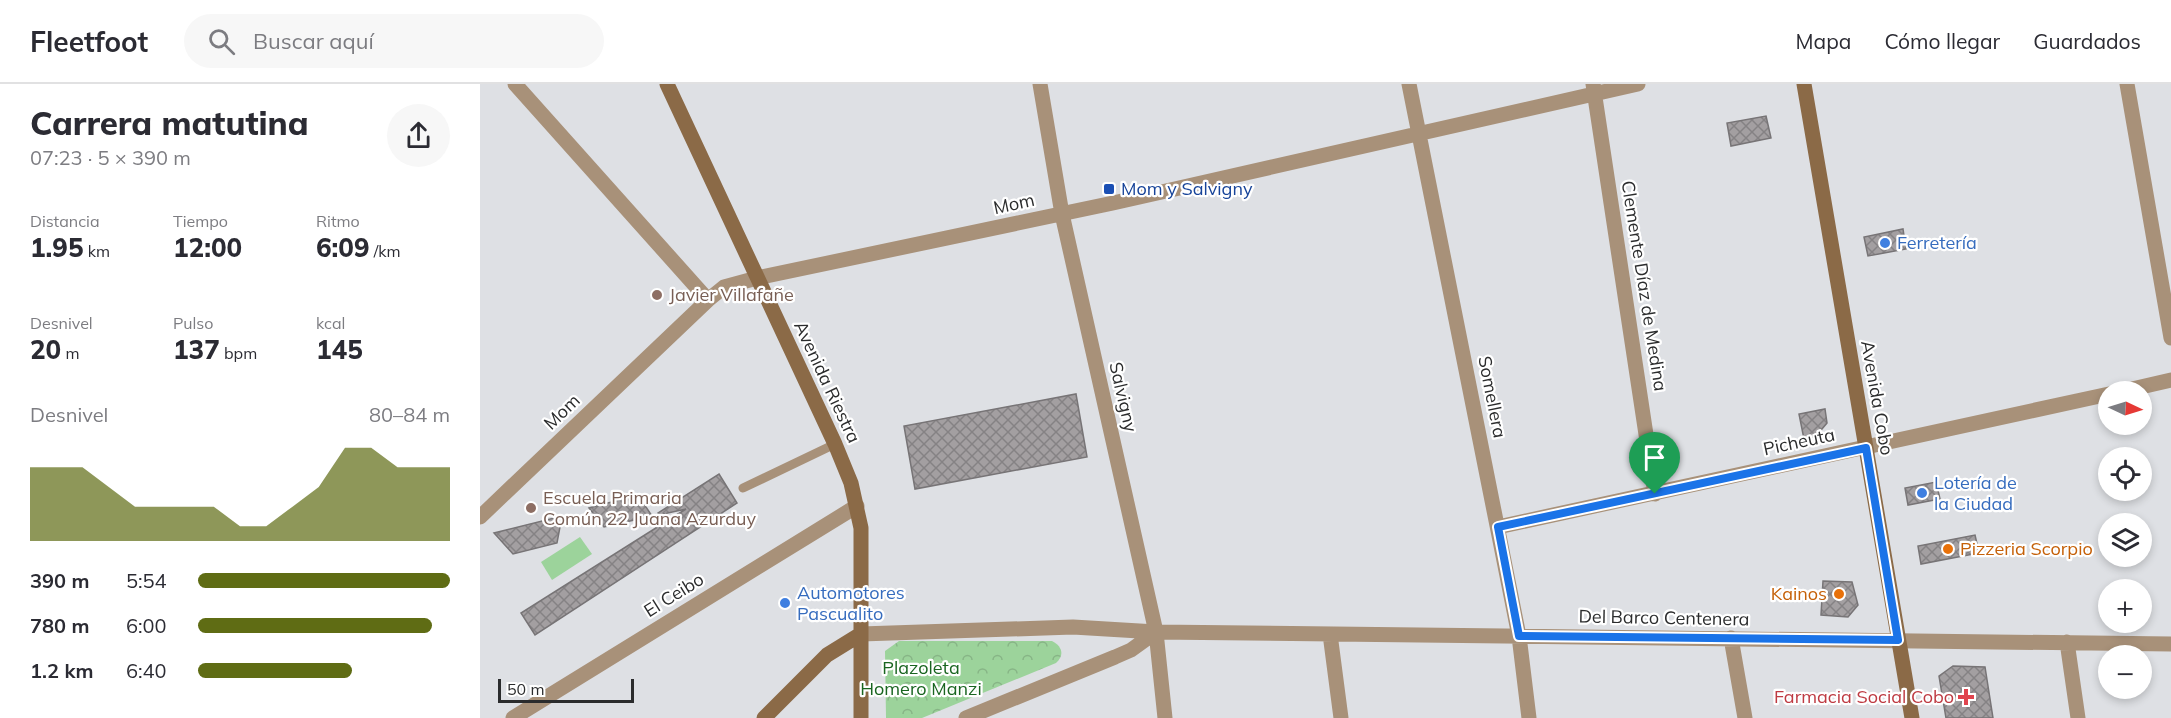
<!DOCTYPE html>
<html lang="es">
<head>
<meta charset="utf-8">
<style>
	:root { --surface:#fff; --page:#f7f7f7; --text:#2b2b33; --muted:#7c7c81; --line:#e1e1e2; --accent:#5f6c14 }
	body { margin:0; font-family:Mulish,sans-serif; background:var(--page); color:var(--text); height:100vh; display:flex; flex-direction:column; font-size:22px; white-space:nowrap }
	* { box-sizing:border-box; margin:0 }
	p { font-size:20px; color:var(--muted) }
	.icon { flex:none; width:33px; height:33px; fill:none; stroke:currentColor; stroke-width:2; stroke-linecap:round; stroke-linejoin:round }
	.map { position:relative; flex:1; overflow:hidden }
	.sheet { display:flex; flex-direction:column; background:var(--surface); width:480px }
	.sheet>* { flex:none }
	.needle { width:39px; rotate:94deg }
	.buttons { position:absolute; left:1618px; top:297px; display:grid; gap:12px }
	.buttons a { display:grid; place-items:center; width:54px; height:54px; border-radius:50%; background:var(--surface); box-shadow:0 3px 9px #0003; font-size:30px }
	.scale { position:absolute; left:18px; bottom:15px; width:136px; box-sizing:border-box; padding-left:6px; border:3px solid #2b2c2d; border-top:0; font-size:16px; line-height:21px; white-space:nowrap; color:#2b2c2d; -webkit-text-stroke:4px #fff; paint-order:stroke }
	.pin { position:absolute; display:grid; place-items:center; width:51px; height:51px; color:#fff; margin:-62px -26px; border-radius:50% 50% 50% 0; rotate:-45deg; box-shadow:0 0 6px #0007 }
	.pin .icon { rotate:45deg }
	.round { display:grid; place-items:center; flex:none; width:63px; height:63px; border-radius:32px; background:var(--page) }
	.overview { display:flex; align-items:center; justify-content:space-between; height:102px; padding:0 30px }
	h1 { font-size:33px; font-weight:800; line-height:45px }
	.metrics { display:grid; grid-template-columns:repeat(3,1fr); gap:9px; height:102px; padding:6px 30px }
	.metrics div { display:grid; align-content:center }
	.metrics b { font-size:26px; font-weight:800 }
	.metrics small { font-size:16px; font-weight:400 }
	.metrics p { font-size:16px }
	.chart { height:168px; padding:12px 30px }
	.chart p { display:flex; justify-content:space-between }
	.chart svg { width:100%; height:108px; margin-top:6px; fill:var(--accent); opacity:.7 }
	ul { padding:0 30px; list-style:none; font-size:20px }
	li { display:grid; grid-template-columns:96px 72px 1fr; align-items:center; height:45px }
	li i { height:15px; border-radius:8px; background:var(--accent) }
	header { display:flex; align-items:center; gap:36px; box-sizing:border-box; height:84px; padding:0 30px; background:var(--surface); border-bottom:2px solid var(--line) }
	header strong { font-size:28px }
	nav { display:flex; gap:33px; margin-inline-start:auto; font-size:21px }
	.search { width:420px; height:54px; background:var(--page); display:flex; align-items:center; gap:15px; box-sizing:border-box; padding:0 21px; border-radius:33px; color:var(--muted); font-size:22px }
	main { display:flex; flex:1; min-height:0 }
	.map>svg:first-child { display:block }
	.park { fill:url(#park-crowns) }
	.pitch { fill:#9cd39b }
	.building { fill:url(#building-cross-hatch); stroke:#777476; stroke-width:1.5 }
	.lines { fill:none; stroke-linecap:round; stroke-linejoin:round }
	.lane { stroke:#a89179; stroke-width:9 }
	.street { stroke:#a89179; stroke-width:15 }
	.secondary { stroke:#8b6a47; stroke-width:15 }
	.route-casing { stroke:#fff; stroke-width:12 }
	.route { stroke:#1a73e8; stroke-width:8 }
	.transit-dot { fill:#1a4fb4; stroke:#fff; stroke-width:2 }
	.shop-dot { fill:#3f7fe0; stroke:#fff; stroke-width:2 }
	.education-dot { fill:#8d6e63; stroke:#fff; stroke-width:2 }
	.food-dot { fill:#e8710a; stroke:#fff; stroke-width:2 }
	.health-dot { fill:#e0444e; stroke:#fff; stroke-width:2 }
	.labels { text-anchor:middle; stroke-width:4.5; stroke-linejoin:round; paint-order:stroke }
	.transit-label { font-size:18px; fill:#164399; stroke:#fff; text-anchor:start }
	.street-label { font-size:18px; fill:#2b2c2d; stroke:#fff }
	.shop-label { font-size:18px; fill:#366cbe; stroke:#fff; text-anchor:start }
	.education-label { font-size:18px; fill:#785e54; stroke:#fff; text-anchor:start }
	.food-label { font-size:18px; fill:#c56008; stroke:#fff; text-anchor:start }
	.park-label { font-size:18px; fill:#196520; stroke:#fff }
	.health-label { font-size:18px; fill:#be3a42; stroke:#fff; text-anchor:end }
</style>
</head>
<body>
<header>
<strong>Fleetfoot</strong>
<div class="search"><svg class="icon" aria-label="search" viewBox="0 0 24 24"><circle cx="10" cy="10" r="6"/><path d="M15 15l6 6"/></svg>Buscar aquí</div>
<nav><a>Mapa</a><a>Cómo llegar</a><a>Guardados</a></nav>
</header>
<main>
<section class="sheet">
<div class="overview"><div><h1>Carrera matutina</h1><p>07:23 · 5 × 390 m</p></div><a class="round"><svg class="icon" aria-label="share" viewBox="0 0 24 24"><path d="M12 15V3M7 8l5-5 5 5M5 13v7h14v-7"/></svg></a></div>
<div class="metrics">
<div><p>Distancia</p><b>1.95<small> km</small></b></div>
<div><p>Tiempo</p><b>12:00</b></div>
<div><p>Ritmo</p><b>6:09<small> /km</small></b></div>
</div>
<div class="metrics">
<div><p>Desnivel</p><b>20<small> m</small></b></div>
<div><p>Pulso</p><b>137<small> bpm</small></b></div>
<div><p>kcal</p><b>145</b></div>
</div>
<div class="chart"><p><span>Desnivel</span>80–84 m</p>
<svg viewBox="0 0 160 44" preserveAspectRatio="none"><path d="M0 44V14L10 14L20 14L30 22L40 30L50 30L60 30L70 30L80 38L90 38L100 30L110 22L120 6L130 6L140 14L150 14L160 14V44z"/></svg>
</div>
<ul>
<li><b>390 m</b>5:54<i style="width:100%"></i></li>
<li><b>780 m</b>6:00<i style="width:93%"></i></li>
<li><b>1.2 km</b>6:40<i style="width:61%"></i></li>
</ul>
</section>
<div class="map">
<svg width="1691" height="634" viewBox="0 0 1691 634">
	<defs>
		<pattern id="park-crowns" width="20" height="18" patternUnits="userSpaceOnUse" patternTransform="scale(1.5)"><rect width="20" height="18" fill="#9cd39b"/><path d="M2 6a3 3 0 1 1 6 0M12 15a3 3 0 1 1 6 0" fill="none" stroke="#87b586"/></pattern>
		<pattern id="building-cross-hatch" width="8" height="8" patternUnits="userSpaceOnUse" patternTransform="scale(1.5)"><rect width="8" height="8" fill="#a39fa1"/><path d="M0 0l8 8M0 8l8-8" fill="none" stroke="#858284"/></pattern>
	</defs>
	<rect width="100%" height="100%" fill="#dee0e4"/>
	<path class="park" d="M419,557H572C582,562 585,571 576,579L442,634H406L405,567Z"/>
	<path class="pitch" d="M100,453L112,470L72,496L61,478Z"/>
	<path class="building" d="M1286,32L1291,54L1251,62L1247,39Z
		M1423,145L1426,165L1388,172L1384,153Z
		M596,310L607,373L435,405L424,342Z
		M1345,325L1347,339L1336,352L1324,355L1319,330Z
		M239,390L257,419L55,551L41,529L206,425L179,431L178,429Z
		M1456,398L1460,415L1428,421L1425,404Z
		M158,411L172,432L124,443L109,424Z
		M74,434L80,443L77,459L33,470L14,449Z
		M1495,451L1499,469L1441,480L1438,462Z
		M1343,497L1372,498L1378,521L1368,533L1341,531Z
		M1473,582L1505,583L1513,634H1466L1459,592Z"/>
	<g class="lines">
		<path class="lane" d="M263,404L355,360"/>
		<path class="street" d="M35,0L228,216
			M560,0L582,130L676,548L685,634
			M929,0L1039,552L1049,634
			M1113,0L1175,410
			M1647,0L1691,254
			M1639,308L1691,296
			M0,433L228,216L244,203L277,194L633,119L1158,0
			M1018,443L1629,310
			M381,550L593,543L676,548L1691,560
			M850,550L861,634
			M1251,554L1265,634
			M1587,558L1598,634
			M33,634L377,422
			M486,634L635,573L651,566L676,548"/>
		<path class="secondary" d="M187,0L355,360L371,399L381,444V634
			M1324,0L1432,634
			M284,634L347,571L381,550"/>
	</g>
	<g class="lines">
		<defs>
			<path id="route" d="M1386,364L1418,556L1039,552L1018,443Z"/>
		</defs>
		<use href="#route" class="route-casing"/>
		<use href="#route" class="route"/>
	</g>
	<rect class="transit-dot" x="623" y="99" width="12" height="12" rx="3"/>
	<g class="shop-dot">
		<circle cx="1405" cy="159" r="6"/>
		<circle cx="1442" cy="409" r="6"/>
		<circle cx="305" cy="519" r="6"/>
	</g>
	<g class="education-dot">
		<circle cx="177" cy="211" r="6"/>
		<circle cx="51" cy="424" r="6"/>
	</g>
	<g class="food-dot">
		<circle cx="1468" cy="465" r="6"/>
		<circle cx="1359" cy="510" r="6"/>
	</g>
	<path class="health-dot" d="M1483 604h6v6h6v6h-6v6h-6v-6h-6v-6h6z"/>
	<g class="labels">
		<g class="transit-label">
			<text x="641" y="111">Mom y Salvigny</text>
		</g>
		<g class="street-label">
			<text transform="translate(534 120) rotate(-12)" y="6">Mom</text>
			<text transform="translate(1164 202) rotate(81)" y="6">Clemente Díaz de Medina</text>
			<text transform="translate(347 298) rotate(65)" y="6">Avenida Riestra</text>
			<text transform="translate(643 313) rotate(77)" y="6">Salvigny</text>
			<text transform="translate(1012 313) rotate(79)" y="6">Somellera</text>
			<text transform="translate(1397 314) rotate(80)" y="6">Avenida Cobo</text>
			<text transform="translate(82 328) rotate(-44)" y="6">Mom</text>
			<text transform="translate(1319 358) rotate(-12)" y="6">Picheuta</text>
			<text transform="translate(194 511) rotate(-32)" y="6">El Ceibo</text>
			<text transform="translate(1184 534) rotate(1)" y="6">Del Barco Centenera</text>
		</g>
		<g class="shop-label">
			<text x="1417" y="165">Ferretería</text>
			<text x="1454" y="405">Lotería de<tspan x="1454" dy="21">la Ciudad</tspan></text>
			<text x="317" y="515">Automotores<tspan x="317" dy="21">Pascualito</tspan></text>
		</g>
		<g class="education-label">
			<text x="189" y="217">Javier Villafañe</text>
			<text x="63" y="420">Escuela Primaria<tspan x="63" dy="21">Común 22 Juana Azurduy</tspan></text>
		</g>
		<g class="food-label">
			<text x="1480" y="471">Pizzeria Scorpio</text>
			<text x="1347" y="516" text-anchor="end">Kainos</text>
		</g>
		<g class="park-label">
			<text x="441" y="590">Plazoleta<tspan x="441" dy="21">Homero Manzi</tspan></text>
		</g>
		<g class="health-label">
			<text x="1474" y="619">Farmacia Social Cobo</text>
		</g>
	</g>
</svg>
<div class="buttons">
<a><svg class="needle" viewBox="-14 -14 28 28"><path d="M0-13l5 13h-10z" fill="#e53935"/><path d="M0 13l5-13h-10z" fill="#7c7c81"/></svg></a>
<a><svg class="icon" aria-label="locate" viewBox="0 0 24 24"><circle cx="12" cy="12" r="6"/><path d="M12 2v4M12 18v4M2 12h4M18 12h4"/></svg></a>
<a><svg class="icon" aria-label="layers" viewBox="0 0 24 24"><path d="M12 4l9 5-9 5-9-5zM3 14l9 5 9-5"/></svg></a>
<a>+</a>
<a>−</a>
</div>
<div class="scale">50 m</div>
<div class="pin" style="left:1175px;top:410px;background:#1e9e55"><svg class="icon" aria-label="arrive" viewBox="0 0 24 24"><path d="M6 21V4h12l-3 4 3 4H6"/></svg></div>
</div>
</main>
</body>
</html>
